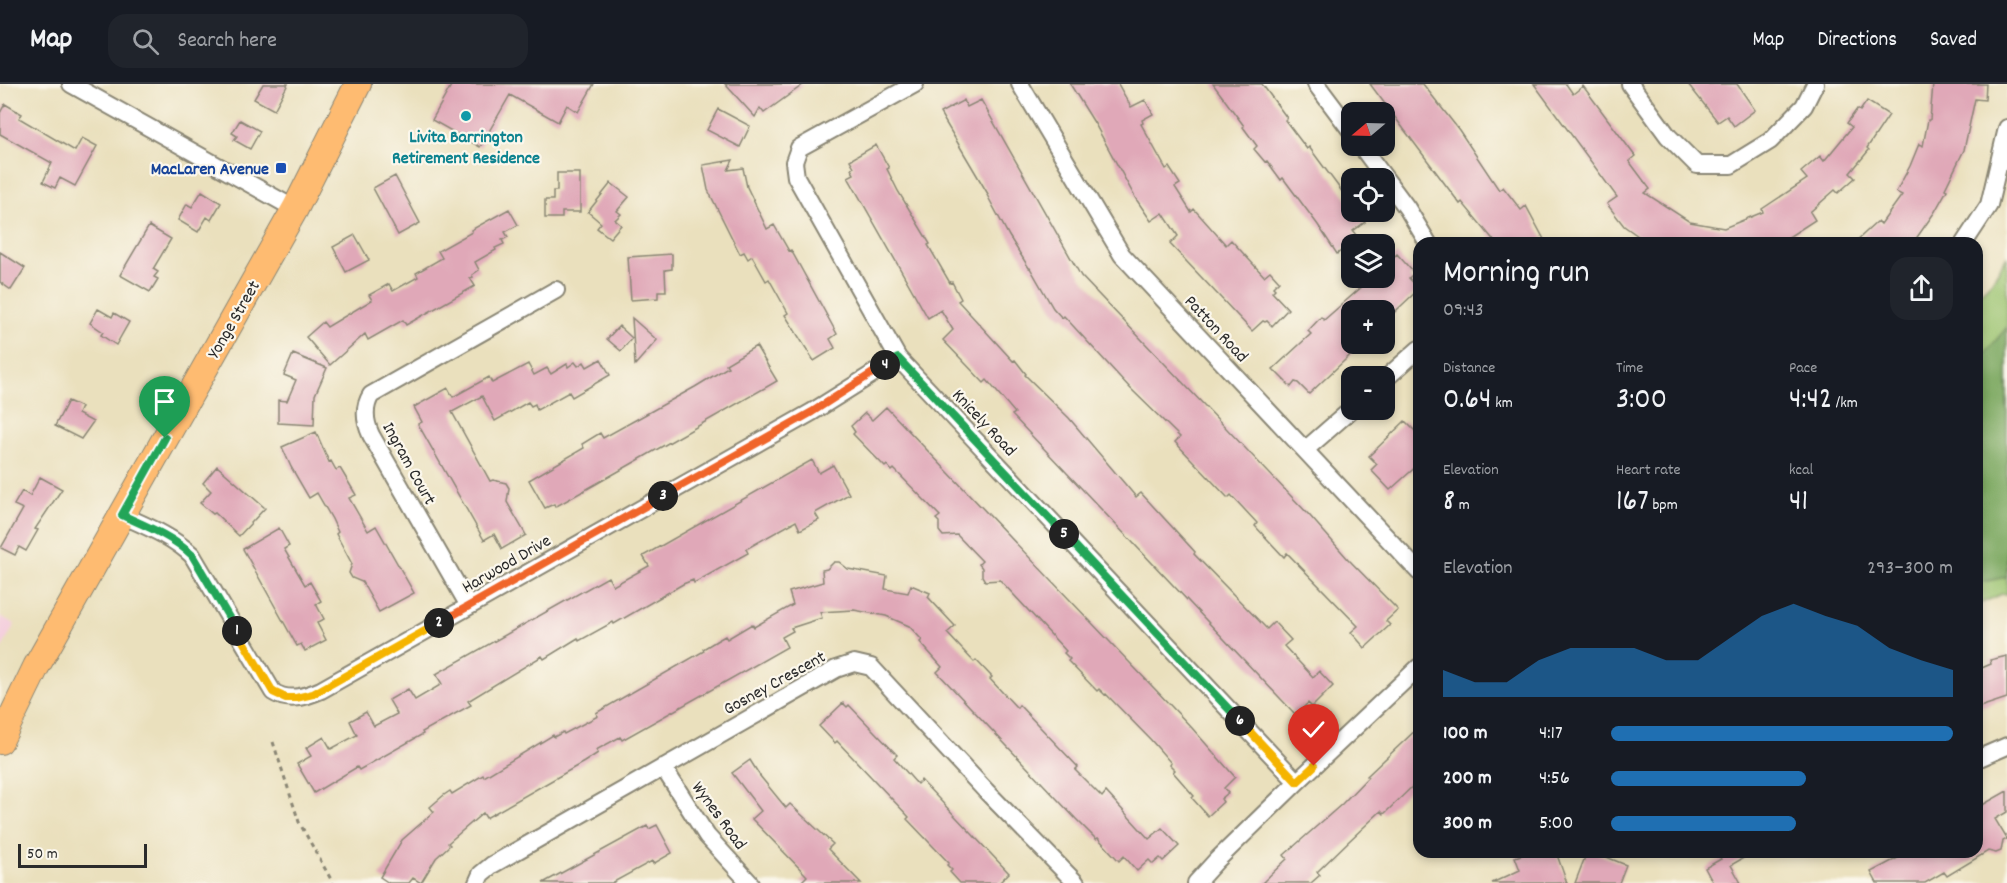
<!DOCTYPE html>
<html lang="en">
<head>
<meta charset="utf-8">
<style>
	:root { --surface:#171b24; --page:#20242c; --text:#f1f3f6; --muted:#9ea1a6; --line:#363941; --accent:#1f6fb2 }
	body { margin:0; font-family:Dekko,sans-serif; background:var(--page); color:var(--text); height:100vh; display:flex; flex-direction:column; font-size:22px; white-space:nowrap }
	* { box-sizing:border-box; margin:0 }
	p { font-size:20px; color:var(--muted) }
	.icon { flex:none; width:33px; height:33px; fill:none; stroke:currentColor; stroke-width:2; stroke-linecap:round; stroke-linejoin:round }
	.map { position:relative; flex:1; overflow:hidden }
	.side { position:absolute; left:1413px; top:153px; width:570px; height:621px; display:flex; flex-direction:column; background:var(--surface); border-radius:18px; box-shadow:0 3px 9px #0003 }
	.side>* { flex:none }
	.needle { width:39px; rotate:251deg }
	.controls { position:absolute; left:1341px; top:18px; display:grid; gap:12px }
	.controls a { display:grid; place-items:center; width:54px; height:54px; border-radius:12px; background:var(--surface); box-shadow:0 3px 9px #0003; font-size:30px }
	.scale { position:absolute; left:18px; bottom:15px; width:129px; box-sizing:border-box; padding-left:6px; border:3px solid #2b2b2b; border-top:0; font-size:16px; line-height:21px; white-space:nowrap; color:#2b2b2b; -webkit-text-stroke:4px #fbf7ec; paint-order:stroke }
	.pin { position:absolute; display:grid; place-items:center; width:51px; height:51px; color:#fff; margin:-62px -26px; border-radius:50% 50% 50% 0; rotate:-45deg; box-shadow:0 0 6px #0007 }
	.pin .icon { rotate:45deg }
	.km { position:absolute; width:30px; height:30px; margin:-15px; border-radius:50%; background:#222; color:#fff; font-size:16px; line-height:30px; text-align:center }
	.round { display:grid; place-items:center; flex:none; width:63px; height:63px; border-radius:18px; background:var(--page) }
	.overview { display:flex; align-items:center; justify-content:space-between; height:102px; padding:0 30px }
	h1 { font-size:33px; font-weight:600; line-height:45px }
	.figures { display:grid; grid-template-columns:repeat(3,1fr); gap:9px; height:102px; padding:6px 30px }
	.figures div { display:grid; align-content:center }
	.figures b { font-size:30px; font-weight:600 }
	.figures small { font-size:16px; font-weight:400 }
	.figures p { font-size:16px }
	.chart { height:168px; padding:12px 30px }
	.chart p { display:flex; justify-content:space-between }
	.chart svg { width:100%; height:108px; margin-top:6px; fill:var(--accent); opacity:.7 }
	ul { padding:0 30px; list-style:none; font-size:20px }
	li { display:grid; grid-template-columns:96px 72px 1fr; align-items:center; height:45px }
	li i { height:15px; border-radius:8px; background:var(--accent) }
	header { display:flex; align-items:center; gap:36px; box-sizing:border-box; height:84px; padding:0 30px; background:var(--surface); border-bottom:2px solid var(--line) }
	header strong { font-size:28px }
	nav { display:flex; gap:33px; margin-inline-start:auto; font-size:21px }
	.search { width:420px; height:54px; background:var(--page); display:flex; align-items:center; gap:15px; box-sizing:border-box; padding:0 21px; border-radius:18px; color:var(--muted); font-size:22px }
	.map>svg:first-child { display:block }
	.built { fill:#f4cfdd }
	.green { fill:#9ac26d; stroke:#62764c; stroke-width:1.5 }
	.forest { fill:#7ba860; stroke:#536a46; stroke-width:1.5 }
	.building { fill:#e0a8b8 }
	.lines { fill:none; stroke-linecap:round; stroke-linejoin:round }
	.street-casing { stroke:#8a8674; stroke-width:20 }
	.primary-casing { stroke:#8a8674; stroke-width:28 }
	.path { stroke:#8a8674; stroke-width:3; stroke-dasharray:4.5 4.5; stroke-linecap:butt }
	.street { stroke:#fff; stroke-width:16 }
	.primary { stroke:#febb71; stroke-width:26 }
	.split-1-casing { stroke:#fff; stroke-width:12 }
	.split-2-casing { stroke:#fff; stroke-width:12 }
	.split-3-casing { stroke:#fff; stroke-width:12 }
	.split-4-casing { stroke:#fff; stroke-width:12 }
	.split-5-casing { stroke:#fff; stroke-width:12 }
	.split-6-casing { stroke:#fff; stroke-width:12 }
	.split-7-casing { stroke:#fff; stroke-width:12 }
	.split-1 { stroke:#22a559; stroke-width:8 }
	.split-2 { stroke:#f5b400; stroke-width:8 }
	.split-3 { stroke:#f0652b; stroke-width:8 }
	.split-4 { stroke:#f0652b; stroke-width:8 }
	.split-5 { stroke:#22a559; stroke-width:8 }
	.split-6 { stroke:#22a559; stroke-width:8 }
	.split-7 { stroke:#f5b400; stroke-width:8 }
	.culture-dot { fill:#0f9aa8; stroke:#fbf7ec; stroke-width:2 }
	.transit-dot { fill:#1a4fb4; stroke:#fbf7ec; stroke-width:2 }
	.labels { text-anchor:middle; stroke-width:4.5; stroke-linejoin:round; paint-order:stroke }
	.culture-label { font-size:18px; font-weight:bold; fill:#0d838f; stroke:#fbf7ec }
	.transit-label { font-size:18px; font-weight:bold; fill:#164399; stroke:#fbf7ec; text-anchor:end }
	.street-label { font-size:18px; fill:#2b2b2b; stroke:#fbf7ec }
</style>
</head>
<body>
<header>
<strong>Map</strong>
<div class="search"><svg class="icon" aria-label="search" viewBox="0 0 24 24"><circle cx="10" cy="10" r="6"/><path d="M15 15l6 6"/></svg>Search here</div>
<nav><a>Map</a><a>Directions</a><a>Saved</a></nav>
</header>
<div class="map">
<svg width="2007" height="799" viewBox="0 0 2007 799">
	<rect width="100%" height="100%" fill="#fbf7ec"/>
	<filter id="ink" filterUnits="userSpaceOnUse"><feTurbulence type="fractalNoise" baseFrequency=".0167" numOctaves="2"/><feDisplacementMap in="SourceGraphic" scale="12" xChannelSelector="R" yChannelSelector="G"/><feConvolveMatrix kernelMatrix="1 2 1 2 8 2 1 2 1" color-interpolation-filters="sRGB"/></filter>
	<filter id="wash" filterUnits="userSpaceOnUse"><feTurbulence type="fractalNoise" baseFrequency=".008" numOctaves="4" result="noise"/><feDisplacementMap in="SourceGraphic" scale="24" xChannelSelector="R" yChannelSelector="G"/><feGaussianBlur stdDeviation="1.35" result="paint"/><feColorMatrix in="noise" values="0 0 0 0 0 0 0 0 0 0 0 0 0 0 0 0 0 1.4 0 .05"/><feComposite in="paint" operator="in"/></filter>
	<g filter="url(#wash)">
		<rect width="100%" height="100%" fill="#eae0bd"/>
		<path class="built" d="M0,532L15,540L0,568Z"/>
		<path class="green" d="M2007,172V510H2002L1977,521V212L1993,196Z"/>
		<path class="forest" d="M2007,243V493L1977,499V279Z"/>
		<g id="blocks">
			<path class="building" d="M263,0H288L274,26L254,15Z
				M452,0H594L578,28L567,21L558,38L510,11L480,63L432,36Z
				M725,0H804L764,29L760,24L755,33Z
				M1070,0H1118L1131,23L1145,16L1153,30L1142,36L1143,39L1141,40L1166,85L1169,83L1180,100L1175,103L1191,128L1194,125L1226,161L1231,156L1264,192L1270,187L1279,197L1273,203L1275,205L1272,208L1288,225L1272,242L1267,237L1265,238L1263,237L1252,247L1170,160L1178,152L1163,129L1151,137L1136,115L1095,40Z
				M1213,0H1262L1287,34L1285,36L1307,65L1309,63L1352,121V128H1357L1365,138L1353,147L1358,154L1337,170L1318,141L1283,94L1281,96L1267,77L1265,78L1254,65L1257,62L1243,43L1244,42Z
				M1370,0H1423L1459,46L1499,106L1503,103L1521,126L1526,122L1546,159H1496L1462,118L1460,120Z
				M1534,0H1566L1573,10L1583,2L1635,72L1629,77L1650,105L1645,109L1690,138L1724,144L1763,128L1762,125L1807,95L1801,88L1820,72L1824,77L1852,43L1847,39L1857,25L1860,27L1867,17L1889,31L1867,64L1869,66L1850,89L1855,94L1838,109L1835,106L1810,128L1815,136L1787,154L1790,159H1648L1624,142L1607,120L1617,113Z
				M1688,0H1737L1755,26L1734,42L1727,32L1718,38Z
				M1933,0H1986L1985,16L1975,15L1964,66L1945,105L1947,106L1934,129L1913,159H1854L1878,137L1881,140L1902,111L1896,108L1910,82L1919,60L1923,62L1928,36H1930Z
				M964,16L967,23L981,16L1081,192L1310,432L1348,475L1398,526L1386,537L1390,541L1365,564L1351,548L1358,542L1287,469L1284,473L1255,442L1257,439L1231,411L1228,414L1175,358L1180,353L1130,304L1064,232L1062,234L1053,224L1030,184H1029L1009,152L987,111L988,110L940,29Z
				M5,20L22,30L19,34L75,67L82,54L97,62L75,102L60,94L55,104L43,98L52,79L0,50V29Z
				M718,25L750,42L740,63L707,46Z
				M240,36L260,47L250,65L234,56L237,52L232,49Z
				M876,61L889,84L887,85L898,107L930,160L928,161L950,199L952,198L961,215L958,217L1013,277L1015,276L1026,290L1025,291L1069,334L1136,413L1141,409L1195,468L1194,470L1267,545L1274,538L1291,556L1284,562L1313,593L1319,587L1333,602L1312,623L1308,619L1296,631L1012,331L1015,329L987,296L984,299L943,256L953,246L941,226L928,234L848,93L854,90L851,85L854,83L850,76Z
				M733,76L728,86L743,84L747,103L767,145L774,141L789,167L791,166L837,250L830,255L835,264L814,277L785,231L788,229L769,195L766,197L752,172L748,175L744,168L740,170L708,106L703,81Z
				M557,89H580V128H562V134H545V116H553V107H557Z
				M395,92L420,139L398,151L373,104Z
				M611,99L629,113L617,127L621,130L615,136L621,141L610,154L597,144L601,139L588,128Z
				M202,107L221,119L211,136L207,133L198,148L178,136L187,120L192,123Z
				M509,125L518,141L505,148L508,153L502,156L504,160L495,164L496,166L475,178L479,186L472,191L473,193L470,194L475,202L406,241L403,236L368,256L365,250L330,281L306,253L323,238L327,243L372,216L369,211L389,200L393,207L418,193L416,189L442,174L438,167L472,148L471,146Z
				M149,142L171,155L153,185L158,188L154,193L158,195L150,208L120,191Z
				M355,151L369,176L346,188L333,163Z
				M0,168L25,184L11,206L0,198Z
				M672,170V185L665,186L666,207H658V214L631,216L628,173Z
				M1397,170L1414,189L1409,194L1419,205L1384,238V226H1352V260H1362L1309,310L1298,299L1295,298L1291,303L1273,285L1311,250L1308,247L1321,233L1324,236L1372,194H1384V181Z
				M98,225L112,233L114,229L129,238L116,261L101,251L103,248L90,239Z
				M632,234L657,256L635,281Z
				M619,242L632,254L621,267L607,255Z
				M756,262L777,297L612,391L555,423L554,420L545,424L529,396L584,364L582,360L600,349L603,354L695,303L728,283L726,280Z
				M293,270L327,284L315,311L314,341L278,339V316L287,317L296,296L284,291Z
				M601,275L610,291L572,313L569,308L537,326L535,320L531,322L528,318L495,337L482,312L452,328L490,397L493,396L506,399L509,404L507,418L526,451L502,465L494,450L484,456L418,340L422,338L414,323L448,304L453,313L489,293L492,299L528,280L534,291L547,284L551,290L567,280L568,283L575,278L578,282L584,278L587,283Z
				M68,317L81,323L78,330L93,338L81,355L55,342Z
				M886,323L1192,644L1235,693L1224,704L1228,709L1221,715L1223,718L1208,732L1192,714L1194,712L1173,688L1175,686L1170,681L1171,679L1151,656L1106,610L1105,611L1099,605L1097,607L1068,577L1070,575L1064,569L1066,567L1000,496L985,497L982,492V484L979,480L982,477L957,451L943,452L939,447V438L936,435L940,432L894,385L892,387L887,381L885,383L853,350L855,348L851,342L865,329L872,336Z
				M1405,337L1419,351V380L1390,406L1371,386L1377,380L1369,372Z
				M316,348L329,378L331,377L336,386L340,384L356,411L349,414L368,447L376,442L414,509L379,528L362,498L352,494L349,489L352,480L336,450L338,448L332,435L317,409L309,414L291,383L282,363Z
				M812,376L819,389L833,381L849,410L815,429L819,436L800,446L796,437L746,465L748,469L694,499L693,496L683,500L614,540L613,538L579,557L578,554L544,575L542,572L468,617L471,621L422,648L423,650L359,686L357,683L314,709L297,680L311,672L306,664L324,653L331,665L357,651L350,637L366,628L374,642L397,630L389,616L408,605L415,616L442,600L436,590L608,493L613,502L649,482L643,472Z
				M217,382L265,424L239,452L215,429L213,430L200,419L211,407L203,399Z
				M40,393L62,405L35,445L38,446L26,467L19,463L15,471L1,464L23,425L14,421L22,407L30,412Z
				M279,444L289,462L284,465L305,501L310,498L321,517L316,520L324,535L317,539L326,556L305,567L301,560L297,562L243,465Z
				M834,478H839L848,485L887,492L885,505L908,509L911,501L930,509L928,513L955,542L947,549L974,578L976,576L992,593L990,595L1017,624L1019,621L1057,661L1078,683L1075,686L1102,713L1106,708L1149,755L1162,744L1179,762L1163,777L1160,774L1153,780L1149,776L1137,787L1124,772L1119,777L1098,754L1096,755L1076,735L937,588L942,583L920,558L922,556L909,542L886,532L854,526L820,528L822,534L791,544L793,547L782,553L787,563L622,656L620,653L596,666L598,669L584,678L486,734L483,729L448,759L450,761L436,774L421,799L413,794L409,799H389L380,793L402,756L434,728L430,723L444,711L450,707L452,710L483,691L484,693L553,651L554,653L563,648L564,650L598,632L596,629L704,567L703,565L718,556L725,552L727,555L752,540L754,543L793,521L789,508L823,498L822,486L827,485Z
				M2007,572V614L1977,624V586L1991,580L1990,576Z
				M843,619L847,623L849,621L897,671L894,674L917,700L921,696L1009,789L999,799H960L950,788L952,786L947,781L949,779L907,735L909,733L837,657L835,659L819,642Z
				M1419,643V696L1384,730L1381,727L1349,757L1317,788L1320,791L1311,799H1262L1287,775L1284,771L1342,720L1368,693L1367,692Z
				M750,676L760,692L786,724L790,720L833,760L828,765L861,799H800L807,792L752,735L761,727L732,689Z
				M2007,707V728L1995,735L2007,755L2003,757L2001,767L1996,769L1988,767L1947,792L1944,788L1925,799H1877L1871,788L1909,768H1977V724Z
				M657,741L672,769L653,780L652,777L612,799H543L647,742L649,745Z
				M1530,768H1556L1567,799H1492L1520,786L1515,773Z
				M1587,768H1594L1626,781L1619,799H1575Z
				M1716,768H1754L1731,781L1741,799H1713L1705,784L1721,775Z"/>
		</g>
	</g>
	<g filter="url(#ink)">
		<use href="#blocks" fill-opacity="0" stroke="#8a8674" stroke-width="1.5"/>
		<g class="lines">
			<defs>
				<path id="street" d="M71,0L295,125
					M915,0L799,64L794,78L796,93L898,274L1297,698
					M1020,0L1122,171L1419,488
					M1316,0L1352,48
					M1630,0L1668,52L1697,81H1731L1770,57L1804,22L1815,0
					M1361,62L1407,124L1428,159
					M1964,159L1989,121L2007,44
					M1384,296L1419,265
					M1305,366L1352,325
					M122,431C146,442 172,452 192,471L273,608C288,618 305,613 321,606L812,328L898,274
					M469,522L371,351C365,338 363,324 371,311L556,206
					M1977,675L2007,662
					M663,683L707,752L750,799
					M477,799L481,790L492,781L836,585L854,579L871,583L986,707L1076,799
					M1196,799L1216,777L1297,698L1419,583"/>
				<path id="primary" d="M0,657L36,583L295,125L358,0"/>
			</defs>
			<use href="#street" class="street-casing"/>
			<use href="#primary" class="primary-casing"/>
			<path class="path" d="M273,658L299,738L333,799"/>
			<use href="#street" class="street"/>
			<use href="#primary" class="primary"/>
		</g>
	</g>
	<g class="lines" filter="url(#ink)">
		<defs>
			<path id="split-1" d="M165,354L122,431C146,442 172,452 192,471L237,547"/>
			<path id="split-2" d="M237,547L273,608L286,614H296L313,610L439,539"/>
			<path id="split-3" d="M439,539L663,412"/>
			<path id="split-4" d="M663,412L812,328L885,281"/>
			<path id="split-5" d="M885,281L898,274L1064,450"/>
			<path id="split-6" d="M1064,450L1240,637"/>
			<path id="split-7" d="M1240,637L1297,698L1314,682"/>
		</defs>
		<use href="#split-1" class="split-1-casing"/>
		<use href="#split-2" class="split-2-casing"/>
		<use href="#split-3" class="split-3-casing"/>
		<use href="#split-4" class="split-4-casing"/>
		<use href="#split-5" class="split-5-casing"/>
		<use href="#split-6" class="split-6-casing"/>
		<use href="#split-7" class="split-7-casing"/>
		<use href="#split-1" class="split-1"/>
		<use href="#split-2" class="split-2"/>
		<use href="#split-3" class="split-3"/>
		<use href="#split-4" class="split-4"/>
		<use href="#split-5" class="split-5"/>
		<use href="#split-6" class="split-6"/>
		<use href="#split-7" class="split-7"/>
	</g>
	<circle class="culture-dot" cx="466" cy="32" r="6"/>
	<rect class="transit-dot" x="275" y="78" width="12" height="12" rx="3"/>
	<g class="labels">
		<g class="culture-label">
			<text x="466" y="58">Livita Barrington<tspan x="466" dy="21">Retirement Residence</tspan></text>
		</g>
		<g class="transit-label">
			<text x="269" y="90">MacLaren Avenue</text>
		</g>
		<g class="street-label">
			<text transform="translate(233 235) rotate(-60)" y="6">Yonge Street</text>
			<text transform="translate(1217 244) rotate(47)" y="6">Patton Road</text>
			<text transform="translate(985 338) rotate(47)" y="6">Knicely Road</text>
			<text transform="translate(410 379) rotate(61)" y="6">Ingram Court</text>
			<text transform="translate(506 479) rotate(-30)" y="6">Harwood Drive</text>
			<text transform="translate(774 598) rotate(-29)" y="6">Gosney Crescent</text>
			<text transform="translate(720 731) rotate(54)" y="6">Wynes Road</text>
		</g>
	</g>
</svg>
<div class="controls">
<a><svg class="needle" viewBox="-14 -14 28 28"><path d="M0-13l5 13h-10z" fill="#e53935"/><path d="M0 13l5-13h-10z" fill="#9ea1a6"/></svg></a>
<a><svg class="icon" aria-label="locate" viewBox="0 0 24 24"><circle cx="12" cy="12" r="6"/><path d="M12 2v4M12 18v4M2 12h4M18 12h4"/></svg></a>
<a><svg class="icon" aria-label="layers" viewBox="0 0 24 24"><path d="M12 4l9 5-9 5-9-5zM3 14l9 5 9-5"/></svg></a>
<a>+</a>
<a>−</a>
</div>
<div class="scale">50 m</div>
<div class="pin" style="left:165px;top:354px;background:#1e9e55"><svg class="icon" aria-label="arrive" viewBox="0 0 24 24"><path d="M6 21V4h12l-3 4 3 4H6"/></svg></div>
<div class="pin" style="left:1314px;top:682px;background:#d93025"><svg class="icon" aria-label="check" viewBox="0 0 24 24"><path d="M5 12l5 5 9-10"/></svg></div>
<b class="km" style="left:237px;top:547px">1</b>
<b class="km" style="left:439px;top:539px">2</b>
<b class="km" style="left:663px;top:412px">3</b>
<b class="km" style="left:885px;top:281px">4</b>
<b class="km" style="left:1064px;top:450px">5</b>
<b class="km" style="left:1240px;top:637px">6</b>
<section class="side">
<div class="overview"><div><h1>Morning run</h1><p>09:43</p></div><a class="round"><svg class="icon" aria-label="share" viewBox="0 0 24 24"><path d="M12 15V3M7 8l5-5 5 5M5 13v7h14v-7"/></svg></a></div>
<div class="figures">
<div><p>Distance</p><b>0.64<small> km</small></b></div>
<div><p>Time</p><b>3:00</b></div>
<div><p>Pace</p><b>4:42<small> /km</small></b></div>
</div>
<div class="figures">
<div><p>Elevation</p><b>8<small> m</small></b></div>
<div><p>Heart rate</p><b>167<small> bpm</small></b></div>
<div><p>kcal</p><b>41</b></div>
</div>
<div class="chart"><p><span>Elevation</span>293–300 m</p>
<svg viewBox="0 0 160 44" preserveAspectRatio="none"><path d="M0 44V33L10 38L20 38L30 29L40 24L50 24L60 24L70 29L80 29L90 20L100 11L110 6L120 11L130 15L140 24L150 29L160 33V44z"/></svg>
</div>
<ul>
<li><b>100 m</b>4:17<i style="width:100%"></i></li>
<li><b>200 m</b>4:56<i style="width:57%"></i></li>
<li><b>300 m</b>5:00<i style="width:54%"></i></li>
</ul>
</section>
</div>
</body>
</html>
